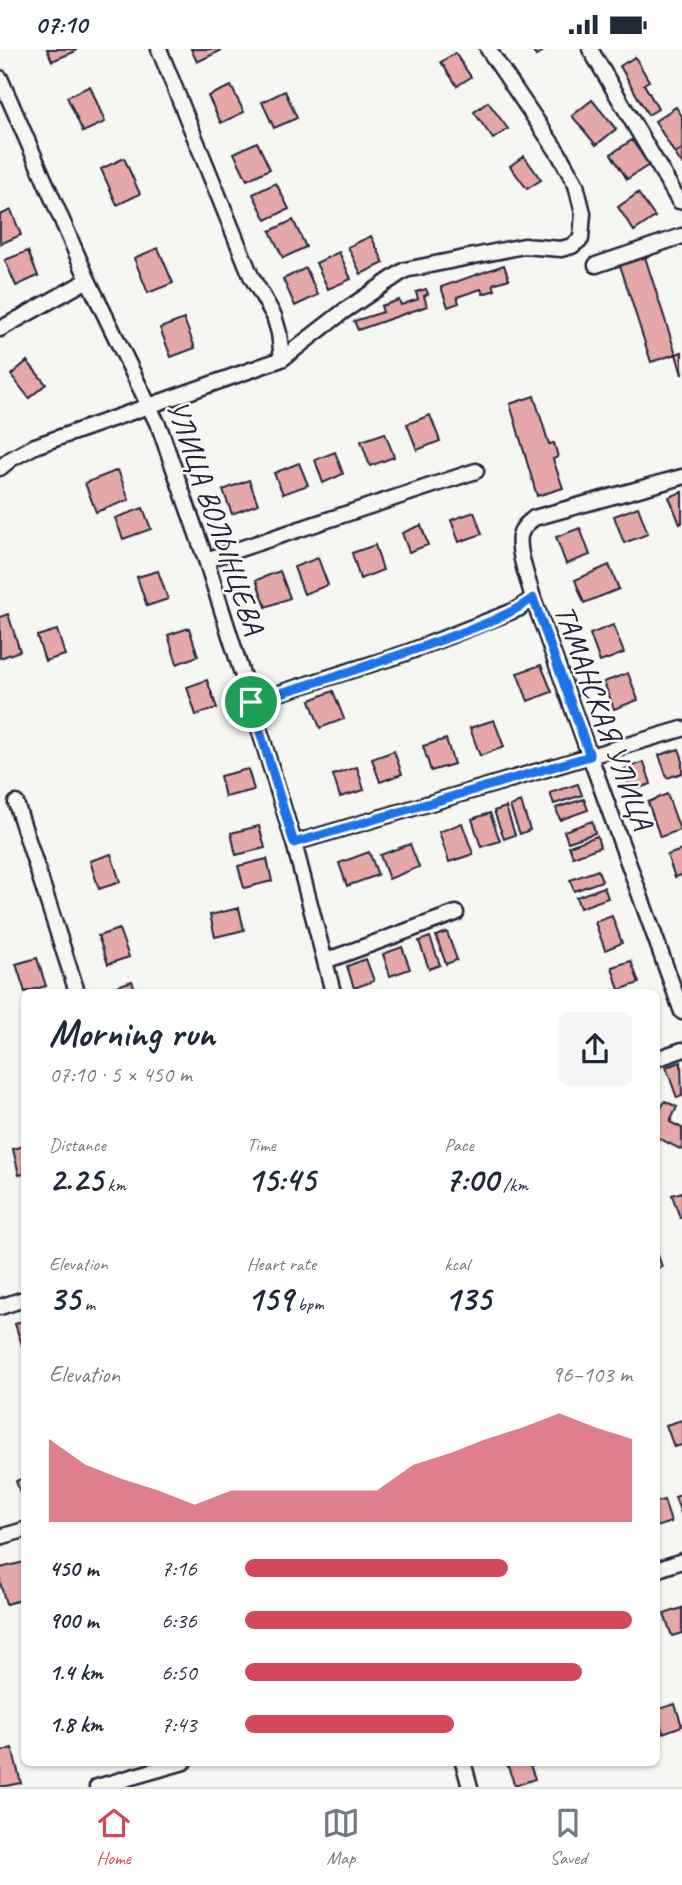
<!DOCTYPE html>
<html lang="en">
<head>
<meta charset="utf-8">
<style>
	:root { --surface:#fff; --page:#f6f6f7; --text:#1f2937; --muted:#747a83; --line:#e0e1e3; --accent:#d1495b }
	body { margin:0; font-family:Caveat,sans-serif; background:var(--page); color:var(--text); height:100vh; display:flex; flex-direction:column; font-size:26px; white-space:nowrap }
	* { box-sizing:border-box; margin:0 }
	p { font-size:23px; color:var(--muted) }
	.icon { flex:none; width:38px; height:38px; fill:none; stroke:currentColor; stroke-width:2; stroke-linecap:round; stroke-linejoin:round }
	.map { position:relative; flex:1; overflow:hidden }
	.details { position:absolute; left:21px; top:940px; width:639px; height:777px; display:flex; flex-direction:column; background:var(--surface); border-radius:10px; box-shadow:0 2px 5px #0004 }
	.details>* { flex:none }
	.pin { position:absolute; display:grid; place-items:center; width:60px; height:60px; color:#fff; margin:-30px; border:4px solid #fff; border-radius:50%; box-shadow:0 2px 7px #0007 }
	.round { display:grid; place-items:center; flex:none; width:74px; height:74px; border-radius:10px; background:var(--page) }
	.head { display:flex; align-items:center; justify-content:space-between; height:119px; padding:0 28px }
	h1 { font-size:38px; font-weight:700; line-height:52px }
	.stats { display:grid; grid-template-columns:repeat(3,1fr); gap:10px; height:119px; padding:7px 28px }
	.stats div { display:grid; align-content:center }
	.stats b { font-size:35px; font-weight:700 }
	.stats small { font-size:19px; font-weight:400 }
	.stats p { font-size:19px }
	.chart { height:196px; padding:14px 28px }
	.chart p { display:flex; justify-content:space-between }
	.chart svg { width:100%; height:126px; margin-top:7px; fill:var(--accent); opacity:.7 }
	ul { padding:0 28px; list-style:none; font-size:23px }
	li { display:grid; grid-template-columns:112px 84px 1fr; align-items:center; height:52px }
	li i { height:18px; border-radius:9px; background:var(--accent) }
	.status { display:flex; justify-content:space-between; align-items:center; height:49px; padding:0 35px; background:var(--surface); direction:ltr }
	.status svg { height:19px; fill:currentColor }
	.tab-bar { display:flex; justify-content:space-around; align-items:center; height:98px; border-top:2px solid var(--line); background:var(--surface); font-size:19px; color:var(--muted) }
	.tab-bar a { display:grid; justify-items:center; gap:4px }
	.tab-bar .current { color:var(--accent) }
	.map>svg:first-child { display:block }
	.building { fill:#e4a9a7; stroke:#22223b; stroke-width:2 }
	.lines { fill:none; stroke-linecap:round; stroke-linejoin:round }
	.minor-casing { stroke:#22223b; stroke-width:19 }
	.minor { stroke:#f6f6f2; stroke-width:14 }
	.route-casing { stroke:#fff; stroke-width:14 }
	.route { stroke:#1a73e8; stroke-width:9 }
	.labels { text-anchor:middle; stroke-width:5; stroke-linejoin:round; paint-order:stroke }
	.street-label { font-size:30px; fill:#22223b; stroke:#f6f6f2 }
</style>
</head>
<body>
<div class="status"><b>07:10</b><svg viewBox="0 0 49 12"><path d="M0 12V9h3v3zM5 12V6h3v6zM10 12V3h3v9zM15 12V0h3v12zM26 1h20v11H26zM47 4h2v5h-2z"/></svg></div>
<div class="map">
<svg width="682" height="1738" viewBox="0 0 682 1738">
	<rect width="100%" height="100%" fill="#f6f6f2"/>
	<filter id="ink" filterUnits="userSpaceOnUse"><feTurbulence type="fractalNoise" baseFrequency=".0143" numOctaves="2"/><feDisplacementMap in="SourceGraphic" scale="14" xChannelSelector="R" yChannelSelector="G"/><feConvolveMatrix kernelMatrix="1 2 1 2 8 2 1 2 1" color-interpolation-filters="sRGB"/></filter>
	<g filter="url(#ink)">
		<path class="building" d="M47,0H76V2L52,12Z
			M191,0H219L220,2L197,13Z
			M531,0H546L536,7Z
			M455,4L471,28L457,37L441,13Z
			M635,8L649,32L644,35L658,60L648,66L620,17Z
			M90,37L105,73L83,83L67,48Z
			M231,37L244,63L221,74L208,47Z
			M285,42L297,69L274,79L262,53Z
			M592,51L616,80L596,96L572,67Z
			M488,53L508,80L493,90L474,63Z
			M676,58L682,67V100L675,105L655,72Z
			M632,91L649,116L627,130L611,105Z
			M257,93L270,120L247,131L234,104Z
			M682,100V115L675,105Z
			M524,107L541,131L527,140L510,117Z
			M124,109L140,145L117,156L101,120Z
			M276,134L289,160L266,171L253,145Z
			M638,144L655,168L634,182L618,158Z
			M11,161L21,186L0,195V166Z
			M293,171L306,198L283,209L270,182Z
			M371,187L384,214L361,225L348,198Z
			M158,199L173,234L148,244L134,209Z
			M28,202L38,227L16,237L5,211Z
			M339,203L351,230L328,240L316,214Z
			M645,208L676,305L651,313L620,216Z
			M504,216L509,230L493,235L495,241L483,245L481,240L457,248L459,254L448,258L441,238Z
			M306,219L318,246L295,257L283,230Z
			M426,240L428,245L424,247L427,257L358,281L354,272L383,263L381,257L399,251L401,256L418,250L416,243Z
			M184,270L195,299L171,308L160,279Z
			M682,303V326L676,305Z
			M27,312L46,335L29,349L11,326Z
			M534,347L549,395L554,394L558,408L553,410L563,439L537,447L510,355Z
			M430,366L440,392L417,401L407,375Z
			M385,384L394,408L370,417L361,392Z
			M335,403L343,425L323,434L315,411Z
			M299,414L308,436L283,445L274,424Z
			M118,421L129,451L96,463L85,434Z
			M249,431L258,455L232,465L223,441Z
			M682,443V474L680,475L669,448Z
			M638,458L648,485L624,494L614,467Z
			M143,459L151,480L123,490L115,469Z
			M474,463L482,485L459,493L451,471Z
			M421,476L428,496L409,503L402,484Z
			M580,479L590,506L566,515L556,488Z
			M375,496L383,521L360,530L352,504Z
			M318,509L328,536L304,545L294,518Z
			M609,516L619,540L584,554L575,531Z
			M158,522L168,550L147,557L137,528Z
			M280,522L290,549L266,558L256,531Z
			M8,565L20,602L0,609V568Z
			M613,576L624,604L600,613L590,585Z
			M189,579L198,607L177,615L168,586Z
			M57,581L65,606L45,612L37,587Z
			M541,616L552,643L528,652L517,624Z
			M628,624L638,651L614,660L604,633Z
			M207,631L217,659L196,666L187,638Z
			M333,642L344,670L320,679L310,651Z
			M494,671L504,698L480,707L470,679Z
			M446,690L454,715L431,722L423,697Z
			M679,700L682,708V724L667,729L659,706Z
			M394,702L402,725L380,733L372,710Z
			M644,713L651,735L631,742L624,720Z
			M357,718L364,741L340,748L333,726Z
			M248,720L254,741L225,748L220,727Z
			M578,735L582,746L554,755L550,744Z
			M667,745L680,781L660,788L648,753Z
			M584,750L588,761L560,771L556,759Z
			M521,753L530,781L520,785L510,757Z
			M506,758L515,786L504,790L494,762Z
			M490,764L500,792L481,798L472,770Z
			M592,772L595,784L568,793L564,782Z
			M462,774L473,805L449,813L439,783Z
			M259,777L265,799L236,806L231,784Z
			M597,787L600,798L573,808L569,797Z
			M410,795L419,818L389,830L380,806Z
			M682,801V826L675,828L667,806Z
			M369,803L378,826L347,837L339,814Z
			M111,805L120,833L99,840L90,812Z
			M267,810L272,832L244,839L238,817Z
			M598,821L602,832L574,842L570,831Z
			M604,838L608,849L580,859L576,848Z
			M239,859L244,881L215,888L210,866Z
			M612,867L622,894L605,901L595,873Z
			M119,880L129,908L108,915L98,887Z
			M447,883L457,911L446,915L436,887Z
			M430,888L440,916L429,920L419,892Z
			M402,898L410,920L390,927L383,905Z
			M37,909L46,937L25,943L16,915Z
			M366,910L374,932L354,939L347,917Z
			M631,912L639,934L619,941L612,918Z
			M132,932L136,943H113L111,939Z
			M681,1013L682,1047L677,1049L666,1018Z
			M665,1052L677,1058L670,1073L682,1079V1101L656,1088V1068Z
			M24,1097V1125L19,1126L13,1100Z
			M682,1143V1168L680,1169L672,1146Z
			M656,1200L662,1218L656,1220Z
			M24,1271V1302L15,1275Z
			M682,1371V1396L674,1398L666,1376Z
			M24,1429V1452H23L16,1432Z
			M682,1445V1467L675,1448Z
			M664,1451L671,1473L656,1478V1453Z
			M24,1513V1550L6,1555L0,1533V1519Z
			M682,1559V1584L672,1587L664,1565Z
			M675,1655L682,1677L663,1684L656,1661Z
			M12,1699L21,1734L0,1738V1703Z
			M512,1713H529L535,1730L515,1737L507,1715Z"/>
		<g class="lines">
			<defs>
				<path id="minor" d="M590,0L679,152
					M0,29L88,231L160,380L206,511L251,653L294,794L333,943
					M596,216L682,187
					M0,280L88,231
					M282,310L344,262L405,221L524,197L561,200L572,197L581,190L583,164L576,136L559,105L488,0
					M0,419L11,410L35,397L282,310L279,284L274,267L251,227L159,0
					M206,511L476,422
					M533,549L682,963
					M251,653L406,604L518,560L533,549C529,533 517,503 520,487C522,478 528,474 534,469L682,428
					M16,754L77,943
					M294,794L682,680
					M325,912L456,864
					M656,1010L682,1001
					M0,1258L24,1250
					M0,1488L24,1481
					M656,1521L682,1512
					M463,1713L470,1738
					M97,1738L184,1713"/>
			</defs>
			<use href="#minor" class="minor-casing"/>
			<use href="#minor" class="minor"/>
		</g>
	</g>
	<g class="lines" filter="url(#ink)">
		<defs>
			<path id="route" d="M533,549L590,707L294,794L251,653C315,634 379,614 441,591C473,579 506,569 533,549Z"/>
		</defs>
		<use href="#route" class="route-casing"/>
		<use href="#route" class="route"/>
	</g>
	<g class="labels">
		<g class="street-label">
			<text transform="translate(216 468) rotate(71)" y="10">УЛИЦА ВОЛЫНЦЕВА</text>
			<text transform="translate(604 668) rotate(70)" y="10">ТАМАНСКАЯ УЛИЦА</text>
		</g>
	</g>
</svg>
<div class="pin" style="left:251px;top:653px;background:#1e9e55"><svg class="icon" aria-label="arrive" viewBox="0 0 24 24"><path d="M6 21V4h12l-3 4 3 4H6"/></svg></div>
<section class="details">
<div class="head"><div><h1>Morning run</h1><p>07:10 · 5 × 450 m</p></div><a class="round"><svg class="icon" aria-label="share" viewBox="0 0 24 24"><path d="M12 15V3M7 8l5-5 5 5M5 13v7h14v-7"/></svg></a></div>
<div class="stats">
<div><p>Distance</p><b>2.25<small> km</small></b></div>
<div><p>Time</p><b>15:45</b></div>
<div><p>Pace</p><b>7:00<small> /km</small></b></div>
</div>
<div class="stats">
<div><p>Elevation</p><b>35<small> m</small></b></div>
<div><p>Heart rate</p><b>159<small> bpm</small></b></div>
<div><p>kcal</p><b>135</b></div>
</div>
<div class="chart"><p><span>Elevation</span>96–103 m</p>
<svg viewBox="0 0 160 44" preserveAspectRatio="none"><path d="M0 44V15L10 24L20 29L30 33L40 38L50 33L60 33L70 33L80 33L90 33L100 24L110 20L120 15L130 11L140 6L150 11L160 15V44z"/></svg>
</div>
<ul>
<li><b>450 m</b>7:16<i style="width:68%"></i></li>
<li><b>900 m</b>6:36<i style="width:100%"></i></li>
<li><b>1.4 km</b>6:50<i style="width:87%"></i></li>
<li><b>1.8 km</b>7:43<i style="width:54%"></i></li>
</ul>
</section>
</div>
<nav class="tab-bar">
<a class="current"><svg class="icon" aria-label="home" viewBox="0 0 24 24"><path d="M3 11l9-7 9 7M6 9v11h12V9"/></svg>Home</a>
<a><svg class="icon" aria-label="map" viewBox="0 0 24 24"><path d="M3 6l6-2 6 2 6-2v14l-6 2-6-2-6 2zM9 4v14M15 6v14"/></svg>Map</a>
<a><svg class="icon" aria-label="saved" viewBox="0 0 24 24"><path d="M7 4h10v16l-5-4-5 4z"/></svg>Saved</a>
</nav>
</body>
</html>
